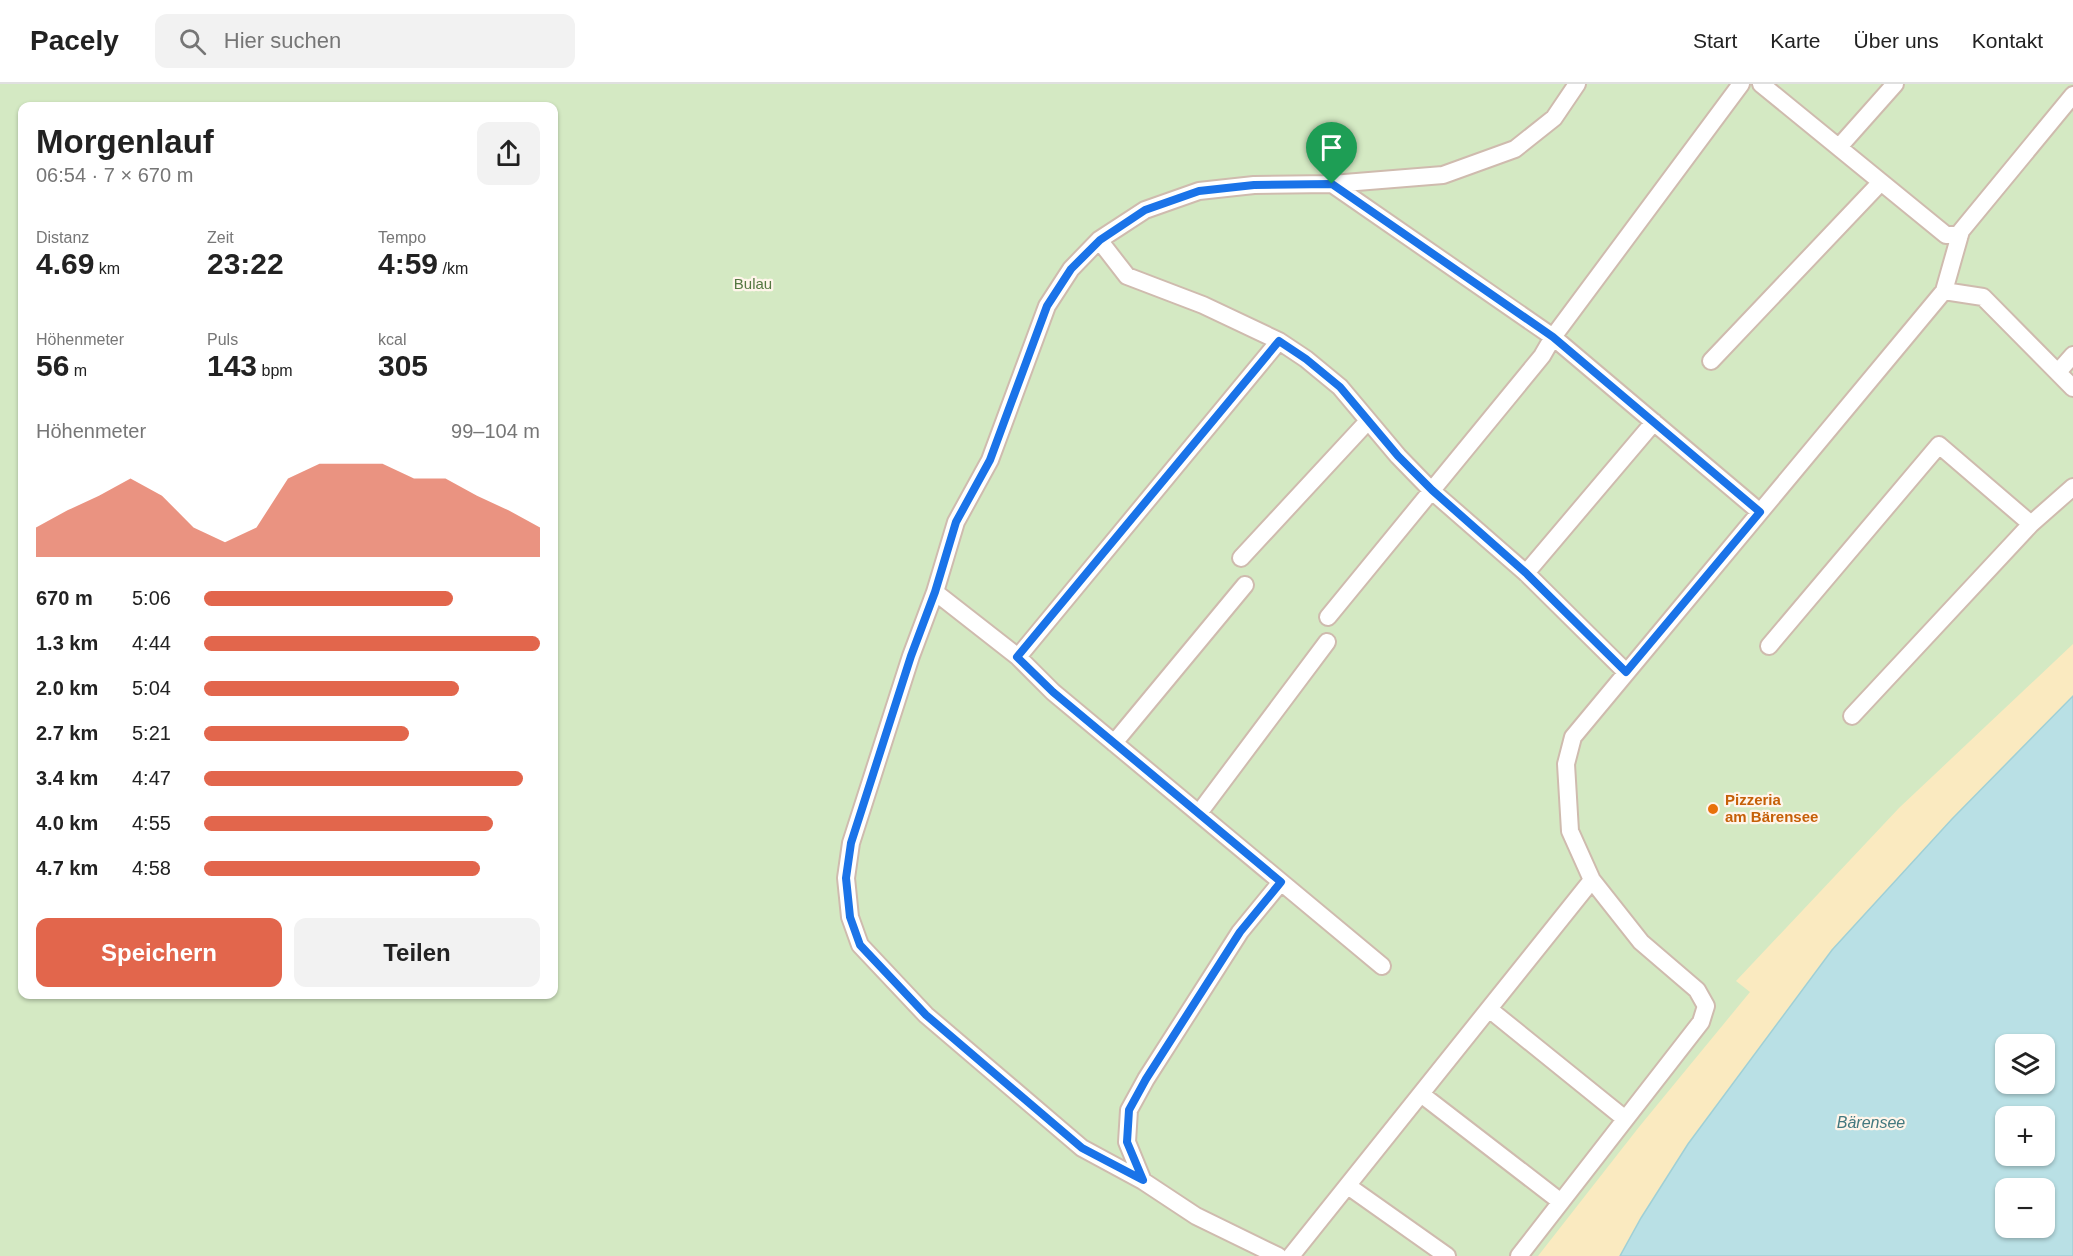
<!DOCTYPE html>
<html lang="de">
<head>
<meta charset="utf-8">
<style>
	:root { --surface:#fff; --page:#f2f2f2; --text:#222; --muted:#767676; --line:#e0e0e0; --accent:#e2664c }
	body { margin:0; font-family:Helvetica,sans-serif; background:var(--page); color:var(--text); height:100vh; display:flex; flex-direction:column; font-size:22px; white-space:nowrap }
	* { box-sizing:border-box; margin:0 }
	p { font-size:20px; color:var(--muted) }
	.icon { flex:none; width:33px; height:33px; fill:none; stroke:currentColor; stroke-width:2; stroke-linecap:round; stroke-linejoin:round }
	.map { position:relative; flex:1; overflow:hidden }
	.details { position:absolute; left:18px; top:18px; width:540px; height:897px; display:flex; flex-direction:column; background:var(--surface); border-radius:12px; box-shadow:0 2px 4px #0004 }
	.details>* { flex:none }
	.fabs { position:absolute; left:1995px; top:950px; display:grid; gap:12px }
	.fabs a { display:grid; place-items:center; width:60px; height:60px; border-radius:12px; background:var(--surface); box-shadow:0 2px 4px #0004; font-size:30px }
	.pin { position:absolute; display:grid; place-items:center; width:51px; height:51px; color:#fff; margin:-62px -26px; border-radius:50% 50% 50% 0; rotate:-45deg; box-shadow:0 0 6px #0007 }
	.pin .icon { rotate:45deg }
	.round { display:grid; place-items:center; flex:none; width:63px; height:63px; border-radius:12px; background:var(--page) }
	.overview { display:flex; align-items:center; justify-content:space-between; height:102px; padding:0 18px }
	h1 { font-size:33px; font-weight:700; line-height:45px }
	.stats { display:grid; grid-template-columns:repeat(3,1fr); gap:9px; height:102px; padding:6px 18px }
	.stats div { display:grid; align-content:center }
	.stats b { font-size:30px; font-weight:700 }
	.stats small { font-size:16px; font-weight:400 }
	.stats p { font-size:16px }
	.chart { height:168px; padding:12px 18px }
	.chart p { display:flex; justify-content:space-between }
	.chart svg { width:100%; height:108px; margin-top:6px; fill:var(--accent); opacity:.7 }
	.cta { display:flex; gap:12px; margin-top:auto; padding:12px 18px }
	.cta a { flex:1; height:69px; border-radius:12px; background:var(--accent); color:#fff; font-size:24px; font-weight:700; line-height:69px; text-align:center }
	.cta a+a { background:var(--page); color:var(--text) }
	ul { padding:0 18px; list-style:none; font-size:20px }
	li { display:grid; grid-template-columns:96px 72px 1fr; align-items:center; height:45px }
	li i { height:15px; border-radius:8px; background:var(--accent) }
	header { display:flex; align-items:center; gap:36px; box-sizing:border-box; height:84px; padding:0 30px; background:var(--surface); border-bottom:2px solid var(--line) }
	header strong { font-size:28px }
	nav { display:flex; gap:33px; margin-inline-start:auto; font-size:21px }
	.search { width:420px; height:54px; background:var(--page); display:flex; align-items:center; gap:15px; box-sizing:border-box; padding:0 21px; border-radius:12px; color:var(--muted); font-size:22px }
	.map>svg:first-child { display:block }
	.green { fill:#d4e9c3; fill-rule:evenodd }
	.sand { fill:#faeac0 }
	.water { fill:#b9e0e5; stroke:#a0d0d6; stroke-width:1.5; fill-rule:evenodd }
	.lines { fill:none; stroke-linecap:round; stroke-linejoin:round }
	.service-casing { stroke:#cfbbae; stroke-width:20 }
	.service { stroke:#fff; stroke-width:16 }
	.route-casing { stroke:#fff; stroke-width:12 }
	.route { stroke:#1a73e8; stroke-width:8 }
	.food-dot { fill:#e8710a; stroke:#fff5ea; stroke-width:2 }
	.labels { text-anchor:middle; stroke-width:4.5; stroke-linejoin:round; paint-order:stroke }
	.park-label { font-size:15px; fill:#557842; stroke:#fff5ea }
	.food-label { font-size:15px; font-weight:bold; fill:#c56008; stroke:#fff5ea; text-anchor:start }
	.water-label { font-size:16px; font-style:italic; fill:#42787f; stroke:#fff5ea }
</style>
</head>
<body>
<header>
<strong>Pacely</strong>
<div class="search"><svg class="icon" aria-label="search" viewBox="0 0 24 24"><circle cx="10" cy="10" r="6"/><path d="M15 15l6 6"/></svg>Hier suchen</div>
<nav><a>Start</a><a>Karte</a><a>Über uns</a><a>Kontakt</a></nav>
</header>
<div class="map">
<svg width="2073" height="1172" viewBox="0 0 2073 1172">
	<rect width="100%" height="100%" fill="#fcf1e4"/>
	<path class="green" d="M0,0H2073V1172H0ZM22,22H554V910H22ZM2006,960H2044V999H2006ZM2006,1032H2044V1071H2006ZM2006,1104H2044V1143H2006Z"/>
	<path class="sand" d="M2073,560V612L1952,735L1832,866L1688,1060L1641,1134L1620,1172H1538L1639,1043L1750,908L1736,897L1899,724Z"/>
	<path class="water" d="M2073,612V1172H1620L1641,1134L1688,1060L1832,866L1952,735ZM2006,960H2044V999H2006ZM2006,1032H2044V1071H2006ZM2006,1104H2044V1143H2006Z"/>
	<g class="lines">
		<defs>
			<path id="service" d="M1761,0L1946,151H1960
				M1839,63L1895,0
				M1332,100L1553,253L1760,428
				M1099,156L1127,192L1203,221L1279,257L1306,275L1340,303L1398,372L1432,407L1526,489L1626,588
				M1944,207L1983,213L2073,304
				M1711,277L1881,98
				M2058,288L2073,271
				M1241,474L1368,337
				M1526,489L1654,338
				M935,508L1018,573L1053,608L1382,882
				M1328,533L1542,272L1553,253L1741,0
				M1769,562L1939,361L2031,440
				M1018,573L1279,257
				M1852,632L2031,440L2073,403
				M1114,659L1245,501
				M1199,729L1327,558
				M1489,925L1624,1034
				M1421,1010L1561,1118
				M1143,1097L1127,1058L1129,1026L1146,995L1240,848L1281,798
				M1348,1102L1447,1172
				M1278,1172L1196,1132L1143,1097L1082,1064L926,931L860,861L850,833L846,794L851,759L911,572L935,508L956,438L990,376L1047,222L1071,185L1099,156L1145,126L1199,107L1254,101L1332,100L1443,91L1515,65L1554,34L1577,0
				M1291,1172L1592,796
				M1519,1172L1701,938L1706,922L1697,906L1641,858L1592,796L1570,747L1566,680L1573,653L1944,207L1961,147L2073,11"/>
		</defs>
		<use href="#service" class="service-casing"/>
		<use href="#service" class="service"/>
	</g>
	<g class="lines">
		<defs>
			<path id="route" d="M1332,100L1553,253L1760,428L1626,588L1526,489L1432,406L1398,372L1340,303L1306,275L1279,257L1017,573L1053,608L1281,798L1240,848L1146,995L1129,1026L1127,1058L1143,1096L1082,1064L926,931L860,861L850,833L846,794L851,759L911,572L935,508L956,438L990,376L1047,222L1071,185L1100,156L1145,126L1199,107L1254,101Z"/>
		</defs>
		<use href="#route" class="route-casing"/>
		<use href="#route" class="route"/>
	</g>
	<circle class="food-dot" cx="1713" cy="725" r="6"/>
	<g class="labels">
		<g class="park-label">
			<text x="753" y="205">Bulau</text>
		</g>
		<g class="food-label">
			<text x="1725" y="721">Pizzeria<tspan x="1725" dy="17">am Bärensee</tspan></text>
		</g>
		<g class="water-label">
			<text x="1871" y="1044">Bärensee</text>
		</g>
	</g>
</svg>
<div class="fabs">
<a><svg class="icon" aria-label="layers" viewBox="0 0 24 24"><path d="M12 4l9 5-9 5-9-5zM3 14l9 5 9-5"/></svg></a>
<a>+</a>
<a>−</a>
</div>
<div class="pin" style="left:1332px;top:100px;background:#1e9e55"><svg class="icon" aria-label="arrive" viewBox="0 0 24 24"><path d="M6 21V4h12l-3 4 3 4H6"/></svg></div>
<section class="details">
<div class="overview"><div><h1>Morgenlauf</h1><p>06:54 · 7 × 670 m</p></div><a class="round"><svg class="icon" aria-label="share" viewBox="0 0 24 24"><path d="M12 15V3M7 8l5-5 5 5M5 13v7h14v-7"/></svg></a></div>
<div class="stats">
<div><p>Distanz</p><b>4.69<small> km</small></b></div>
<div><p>Zeit</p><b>23:22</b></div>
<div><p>Tempo</p><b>4:59<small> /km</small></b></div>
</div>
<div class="stats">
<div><p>Höhenmeter</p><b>56<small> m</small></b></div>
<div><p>Puls</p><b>143<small> bpm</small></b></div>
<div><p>kcal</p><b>305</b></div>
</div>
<div class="chart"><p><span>Höhenmeter</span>99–104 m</p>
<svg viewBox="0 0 160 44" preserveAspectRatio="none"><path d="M0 44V32L10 25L20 19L30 12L40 19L50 32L60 38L70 32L80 12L90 6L100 6L110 6L120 12L130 12L140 19L150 25L160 32V44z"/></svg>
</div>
<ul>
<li><b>670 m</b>5:06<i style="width:74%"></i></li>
<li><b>1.3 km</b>4:44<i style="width:100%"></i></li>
<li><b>2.0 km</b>5:04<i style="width:76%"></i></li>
<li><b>2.7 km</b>5:21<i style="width:61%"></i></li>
<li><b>3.4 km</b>4:47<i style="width:95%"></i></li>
<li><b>4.0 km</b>4:55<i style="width:86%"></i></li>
<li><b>4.7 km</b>4:58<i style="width:82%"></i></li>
</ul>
<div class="cta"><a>Speichern</a><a>Teilen</a></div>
</section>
</div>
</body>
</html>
